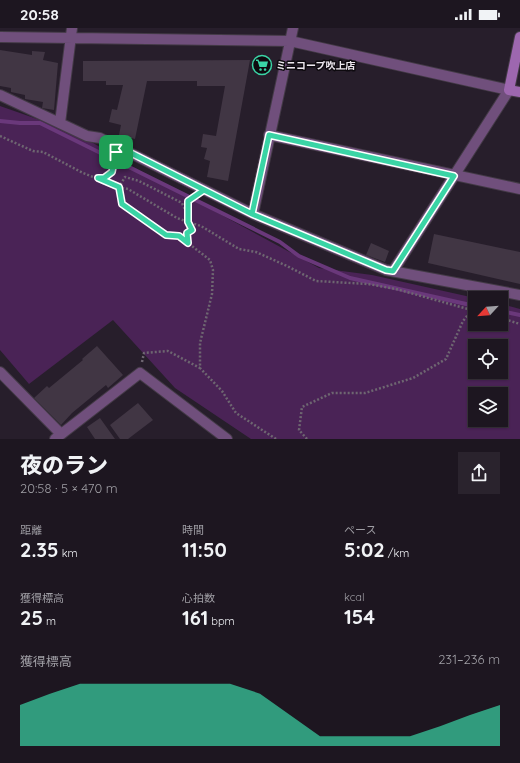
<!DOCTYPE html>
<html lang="ja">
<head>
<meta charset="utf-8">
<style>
	:root { --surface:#1d1620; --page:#2a232d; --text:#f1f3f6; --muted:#a09fa5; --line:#3b353e; --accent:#3ad4a5 }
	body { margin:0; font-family:Quicksand,"Noto Sans JP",sans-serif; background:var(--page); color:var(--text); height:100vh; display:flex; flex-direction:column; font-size:15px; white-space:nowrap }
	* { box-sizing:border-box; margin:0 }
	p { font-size:13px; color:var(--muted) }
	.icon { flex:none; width:22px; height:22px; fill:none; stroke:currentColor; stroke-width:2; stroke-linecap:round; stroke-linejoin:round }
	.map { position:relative; height:411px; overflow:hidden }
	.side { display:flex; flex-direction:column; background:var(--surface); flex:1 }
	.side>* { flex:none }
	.needle { width:26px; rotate:244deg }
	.buttons { position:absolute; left:468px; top:263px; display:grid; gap:8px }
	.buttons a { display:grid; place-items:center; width:40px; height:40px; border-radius:0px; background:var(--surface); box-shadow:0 1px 3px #0004,0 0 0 1px var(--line); font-size:20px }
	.pin { position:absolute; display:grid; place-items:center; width:34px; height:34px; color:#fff; margin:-17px; border-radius:8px; box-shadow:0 2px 6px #0006 }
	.round { display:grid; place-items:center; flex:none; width:42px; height:42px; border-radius:0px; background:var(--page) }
	.head { display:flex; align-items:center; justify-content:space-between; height:68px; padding:0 20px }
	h1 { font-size:22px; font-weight:800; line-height:30px }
	.figures { display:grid; grid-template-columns:repeat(3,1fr); gap:6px; height:68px; padding:4px 20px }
	.figures div { display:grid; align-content:center }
	.figures b { font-size:20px; font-weight:800 }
	.figures small { font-size:11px; font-weight:400 }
	.figures p { font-size:11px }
	.chart { height:112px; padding:8px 20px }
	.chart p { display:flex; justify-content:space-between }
	.chart svg { width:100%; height:72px; margin-top:4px; fill:var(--accent); opacity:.7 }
	.status { display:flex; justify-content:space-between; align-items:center; height:28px; padding:0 20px; background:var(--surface); direction:ltr }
	.status svg { height:11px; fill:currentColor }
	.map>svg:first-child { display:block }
	.green { fill:#4a2356; fill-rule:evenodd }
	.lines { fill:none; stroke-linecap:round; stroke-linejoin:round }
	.stream { stroke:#6a387b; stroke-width:4 }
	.building { fill:#413644 }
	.street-casing { stroke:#433a46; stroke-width:12 }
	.secondary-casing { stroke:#433a46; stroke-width:12 }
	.path { stroke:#6e6671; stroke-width:2.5; stroke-dasharray:2 2; stroke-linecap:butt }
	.street { stroke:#704f7c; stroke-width:10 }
	.secondary { stroke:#9d67af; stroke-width:10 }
	.route-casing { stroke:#fff; stroke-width:8 }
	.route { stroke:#3ad4a5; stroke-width:5 }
	.labels { text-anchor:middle; stroke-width:3; stroke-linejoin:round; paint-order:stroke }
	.poi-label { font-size:10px; font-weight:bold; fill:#ede7ef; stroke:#0e0a0f; text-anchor:start }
</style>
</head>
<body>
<div class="status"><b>20:58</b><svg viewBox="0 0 49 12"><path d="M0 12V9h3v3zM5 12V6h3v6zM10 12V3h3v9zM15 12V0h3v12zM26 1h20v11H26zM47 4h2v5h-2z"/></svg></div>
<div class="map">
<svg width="520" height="411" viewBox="0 0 520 411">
	<rect width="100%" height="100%" fill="#271e2b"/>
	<path class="green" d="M0,78L77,105L124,134L319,240L372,247L475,270V296H501V276L520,281V411H251L175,360L113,292L29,356L0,322ZM475,318H501V344H475ZM475,366H501V392H475Z"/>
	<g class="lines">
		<path class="stream" d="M0,93L20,95H40L280,214L299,228L350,250L475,278
			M501,283L520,287"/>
	</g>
	<path class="building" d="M0,22L32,27V23L45,24L43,32L58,35L54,82L42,80L43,74L25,71V67L11,64V60L0,58Z
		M250,32L228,153L207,149L210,133L204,131L207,120L201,119L203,106L216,108L225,58H197V53H147L135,111L119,107L121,97L109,94L112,81L117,82L123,57H106V53H83V33Z
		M434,206L520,224V256L428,235Z
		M371,215L389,223L385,234L366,227Z
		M97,318L123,347L108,360L106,357L72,385L61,397L34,370L47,358L49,360L83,332L82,331Z
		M138,375L153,392L128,411H120L110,397Z
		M100,390L115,411H95L87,399Z"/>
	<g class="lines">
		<defs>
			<path id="street" d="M0,9L290,13L509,62L393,243
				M0,67L87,108L100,110L253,186L386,242L520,267
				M60,95L72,0
				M269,107L520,161
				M253,186L293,0
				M0,344L61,406
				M55,411L140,345L227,411"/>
			<path id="secondary" d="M520,9L509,62L520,64"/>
		</defs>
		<use href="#street" class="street-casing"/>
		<use href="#secondary" class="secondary-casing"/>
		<path class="path" d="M0,108L33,123L43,124L83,145L119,159L122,176L166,207L179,208L188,215
			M100,150H104L112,143L115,129
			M188,188L182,175L139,153L125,149L119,159L128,161L177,190L188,194V173L194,169
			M501,290L520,296
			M142,334L144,325L168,323L200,340
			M276,411L236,385L222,363L200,340V315L212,266L213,242L210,232L188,215L187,205L193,202L188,194L201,198L239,221L256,224L287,238L316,253L368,256L396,261L475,283
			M307,411L299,402L302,379L332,365H365L413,350L446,331L463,293L472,282"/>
		<use href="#street" class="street"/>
		<use href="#secondary" class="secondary"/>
	</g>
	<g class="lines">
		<defs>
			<path id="route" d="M116,124L112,144L104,150H98L119,159L122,176L166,207L179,208L188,215L187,205L192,202L188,194V173L204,162L252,186L386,242L393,243L454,148L269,107L252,186L117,118L116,124"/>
		</defs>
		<use href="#route" class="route-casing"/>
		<use href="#route" class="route"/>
	</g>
	<defs>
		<symbol id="supermarket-ring" viewBox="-11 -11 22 22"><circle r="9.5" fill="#0e0a0f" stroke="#3ad4a5" stroke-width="1.5"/><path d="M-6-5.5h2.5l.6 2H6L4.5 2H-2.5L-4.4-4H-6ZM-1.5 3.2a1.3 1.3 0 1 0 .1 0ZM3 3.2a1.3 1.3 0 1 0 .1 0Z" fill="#3ad4a5"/></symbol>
	</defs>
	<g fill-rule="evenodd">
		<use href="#supermarket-ring" x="251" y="26" width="22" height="22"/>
	</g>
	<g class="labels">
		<g class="poi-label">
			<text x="276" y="41">ミニコープ吹上店</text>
		</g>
	</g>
</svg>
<div class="buttons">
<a><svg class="needle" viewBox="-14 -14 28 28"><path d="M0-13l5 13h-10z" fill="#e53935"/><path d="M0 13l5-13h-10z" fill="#a09fa5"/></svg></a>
<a><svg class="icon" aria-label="locate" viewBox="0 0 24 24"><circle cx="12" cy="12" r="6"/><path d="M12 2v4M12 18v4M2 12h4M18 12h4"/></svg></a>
<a><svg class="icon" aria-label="layers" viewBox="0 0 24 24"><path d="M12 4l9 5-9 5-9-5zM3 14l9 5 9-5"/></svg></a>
</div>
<div class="pin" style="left:116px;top:124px;background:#1e9e55"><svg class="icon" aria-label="arrive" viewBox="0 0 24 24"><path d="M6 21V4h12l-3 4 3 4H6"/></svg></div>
</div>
<section class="side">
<div class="head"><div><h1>夜のラン</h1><p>20:58 · 5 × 470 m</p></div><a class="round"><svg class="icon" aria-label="share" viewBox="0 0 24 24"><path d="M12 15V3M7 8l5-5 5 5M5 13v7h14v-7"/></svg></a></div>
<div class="figures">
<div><p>距離</p><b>2.35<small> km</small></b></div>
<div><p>時間</p><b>11:50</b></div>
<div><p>ペース</p><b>5:02<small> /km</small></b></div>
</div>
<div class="figures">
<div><p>獲得標高</p><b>25<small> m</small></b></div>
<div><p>心拍数</p><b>161<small> bpm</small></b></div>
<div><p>kcal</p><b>154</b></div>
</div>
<div class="chart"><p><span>獲得標高</span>231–236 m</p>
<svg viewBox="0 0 160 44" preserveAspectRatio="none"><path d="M0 44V19L10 12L20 6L30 6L40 6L50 6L60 6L70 6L80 12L90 25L100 38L110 38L120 38L130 38L140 32L150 25L160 19V44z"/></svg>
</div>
</section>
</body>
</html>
